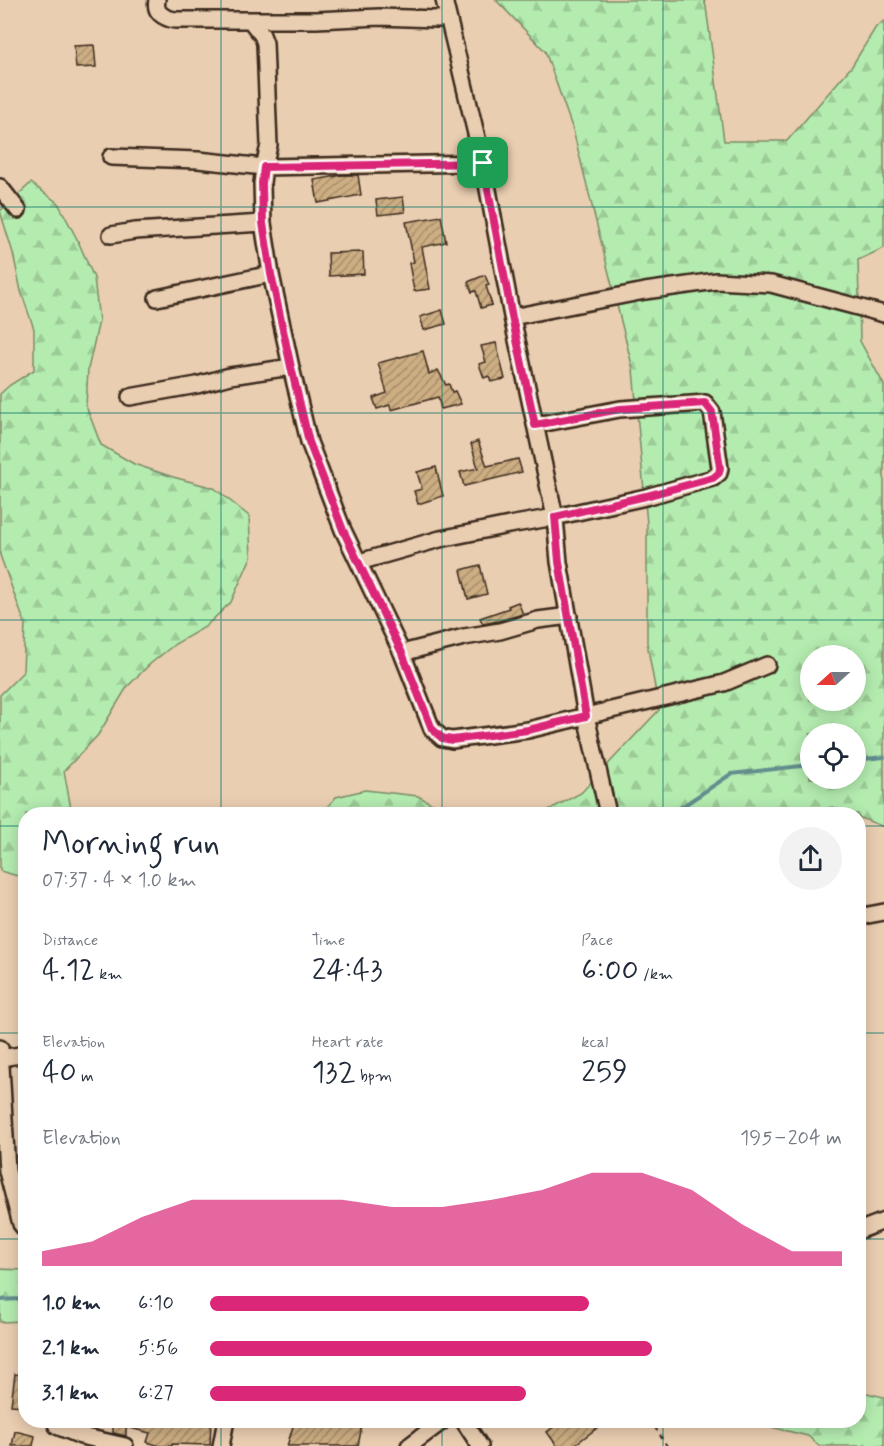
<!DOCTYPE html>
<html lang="en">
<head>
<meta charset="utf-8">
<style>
	:root { --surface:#fff; --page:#f2f2f3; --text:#1f2937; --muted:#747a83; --accent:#db2777 }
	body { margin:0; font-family:Mynerve,sans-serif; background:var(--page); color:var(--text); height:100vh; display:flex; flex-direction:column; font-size:22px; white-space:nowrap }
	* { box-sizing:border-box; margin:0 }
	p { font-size:20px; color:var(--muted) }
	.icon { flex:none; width:33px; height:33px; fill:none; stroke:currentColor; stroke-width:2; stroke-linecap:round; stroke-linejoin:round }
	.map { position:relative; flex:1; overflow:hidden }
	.details { position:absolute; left:18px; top:807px; width:848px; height:621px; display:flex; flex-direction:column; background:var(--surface); border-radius:24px; box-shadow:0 3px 15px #0003 }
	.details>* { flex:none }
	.needle { width:39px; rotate:249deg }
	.tools { position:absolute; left:800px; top:645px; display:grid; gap:12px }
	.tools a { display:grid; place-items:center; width:66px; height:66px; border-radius:50%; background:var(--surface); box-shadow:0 3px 15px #0003; font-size:30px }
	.pin { position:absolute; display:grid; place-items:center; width:51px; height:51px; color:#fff; margin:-26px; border-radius:12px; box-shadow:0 3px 9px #0006 }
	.round { display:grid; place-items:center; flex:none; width:63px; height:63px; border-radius:32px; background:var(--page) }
	.overview { display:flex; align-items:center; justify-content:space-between; height:102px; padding:0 24px }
	h1 { font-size:33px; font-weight:600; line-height:45px }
	.metrics { display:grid; grid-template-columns:repeat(3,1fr); gap:9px; height:102px; padding:6px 24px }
	.metrics div { display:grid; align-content:center }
	.metrics b { font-size:30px; font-weight:600 }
	.metrics small { font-size:16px; font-weight:400 }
	.metrics p { font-size:16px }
	.chart { height:168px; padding:12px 24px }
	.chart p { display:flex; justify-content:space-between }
	.chart svg { width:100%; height:108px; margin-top:6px; fill:var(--accent); opacity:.7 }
	ul { padding:0 24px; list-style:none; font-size:20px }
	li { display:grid; grid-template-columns:96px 72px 1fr; align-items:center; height:45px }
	li i { height:15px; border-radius:8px; background:var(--accent) }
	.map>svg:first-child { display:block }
	.forest { fill:url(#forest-firs); stroke:#788b67; stroke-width:1.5; fill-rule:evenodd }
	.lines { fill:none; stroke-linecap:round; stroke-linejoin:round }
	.stream { stroke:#648e8e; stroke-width:4 }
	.building { fill:url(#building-hatch); stroke:#3b2a1e; stroke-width:1.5 }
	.street-casing { stroke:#3b2a1e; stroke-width:20 }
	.path { stroke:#3b2a1e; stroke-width:2; stroke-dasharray:4.5 4.5; stroke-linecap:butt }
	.street { stroke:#eaceb1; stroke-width:15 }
	.route-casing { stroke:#fff; stroke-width:12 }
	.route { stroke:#db2777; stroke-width:8 }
	.grid { fill:none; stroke:#0f766e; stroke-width:1.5; stroke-opacity:0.55 }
</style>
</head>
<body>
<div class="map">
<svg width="884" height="1446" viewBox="0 0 884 1446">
	<defs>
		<pattern id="forest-firs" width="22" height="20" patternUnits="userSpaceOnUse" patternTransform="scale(1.5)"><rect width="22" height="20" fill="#b4ecb0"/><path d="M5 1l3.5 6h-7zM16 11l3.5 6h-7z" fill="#9ccb97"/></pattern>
		<pattern id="building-hatch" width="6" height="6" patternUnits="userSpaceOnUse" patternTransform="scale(1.5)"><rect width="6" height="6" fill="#cdae83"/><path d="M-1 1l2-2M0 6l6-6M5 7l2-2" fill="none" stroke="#a88e6b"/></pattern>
	</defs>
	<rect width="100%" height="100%" fill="#eaceb1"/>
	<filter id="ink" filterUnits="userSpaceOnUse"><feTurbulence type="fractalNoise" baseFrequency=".0167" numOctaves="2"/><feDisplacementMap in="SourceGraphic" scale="12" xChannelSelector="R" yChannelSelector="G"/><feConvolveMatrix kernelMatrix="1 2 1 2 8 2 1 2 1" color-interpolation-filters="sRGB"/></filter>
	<g filter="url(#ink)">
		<path class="forest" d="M496,0H704L706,7L724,141H787L852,66L876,27L884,21V248L858,260L860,341L884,385V827L858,817V814H851L832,807L816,814H541L581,793L659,710L647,643V524L633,369L573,130L545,51ZM810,656H855V700H810ZM810,734H855V778H810Z
			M31,183L58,203L78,241L94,278L99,321L88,369L86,406L101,445L134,464L173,477L214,488L249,516L251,557L231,602L205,627L175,644L150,664L127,687L98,735L64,771L72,814H26L25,878L0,871V695L23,672L25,624L0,555V394L10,385L34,370V329L21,291L13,253L0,211Z
			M365,790L418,796L450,814H321L336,797Z
			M0,1269L25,1270V1321L0,1322Z
			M858,1391L884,1397V1446H819L808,1436L767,1426L759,1421L858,1420Z"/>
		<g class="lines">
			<path class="stream" d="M855,760L884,757
				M671,814L731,774L810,765
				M0,1300L20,1299L26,1298"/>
		</g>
		<path class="building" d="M94,45L96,67L76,68L74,46Z
			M343,175H358L361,195L318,203L314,180Z
			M403,197L405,212L378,215L376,200Z
			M441,216L446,242L422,247L430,289L414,291L409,263L414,262L406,222Z
			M363,252L364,274L329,276L328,253Z
			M485,275L489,285L486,286L492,305L481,308L476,291L472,292L468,282Z
			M442,310L446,324L424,330L420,317Z
			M496,343L505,379L491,382L489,376L484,378L479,364L486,362L481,346Z
			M423,351L429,374L438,370L446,385L449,384L452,392L455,391L461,404L441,409L438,397L391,410L390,405L377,409L373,398L387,393L378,363Z
			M478,441L487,466L518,459L522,472L464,486L460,472L478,468L471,444Z
			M436,467L443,496L418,504L414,491L422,489L417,472Z
			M480,565L487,594L468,599L461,570Z
			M518,602L523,614L498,621L483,624L480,618L509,608L508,606Z
			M15,1374L26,1376V1406L11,1405Z
			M113,1420H211L210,1445L172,1444V1446H160L147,1442L150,1433L126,1427V1436L113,1433Z
			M295,1420H323L340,1426L341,1420H363L358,1446H287Z
			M563,1420H603L596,1426L597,1428L573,1446H557L547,1432Z
			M15,1431L35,1436L33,1446H12Z"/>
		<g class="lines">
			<defs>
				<path id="street" d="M250,20H316L379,17L437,19L448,18
					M111,157L198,160L264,167L269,145L265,43L262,35L250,20H175C164,18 154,13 157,0
					M0,187L18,210
					M111,235L135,231L263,223L262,183L264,167L483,163
					M157,298L271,274L263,223
					M512,317L645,291L716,281L771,284L884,314
					M291,367L309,442L343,530L402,653L432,729L442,738L452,740L528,730L586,716L559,562L555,517L512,317L483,163L444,0
					M130,397L197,385L230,376L291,367L271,274
					M359,562L440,539L509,525L555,517L646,497L713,478L719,473L720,468L712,412L705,403L620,409L535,425
					M402,653L464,637L500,631L538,620L569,616
					M608,814L586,716L724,683L767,665
					M858,917L884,912
					M0,1048L7,1171L21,1224L26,1230
					M1,1058L26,1054
					M858,1231L884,1221
					M54,1420L57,1426L81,1436L125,1446
					M463,1420L480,1446
					M221,1446L226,1420
					M409,1446L444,1420"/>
			</defs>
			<use href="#street" class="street-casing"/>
			<path class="path" d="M650,1420L667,1446"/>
			<use href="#street" class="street"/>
		</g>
	</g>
	<g class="lines" filter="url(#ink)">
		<defs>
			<path id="route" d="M483,163L512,317L535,425L620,409L705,403L712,412L720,468L719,473L713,478L646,496L555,517L559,562L586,716L528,730L452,740L442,738L432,729L402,653L343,530L309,442L291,367L271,274L263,223L262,183L264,167Z"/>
		</defs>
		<use href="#route" class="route-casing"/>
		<use href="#route" class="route"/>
	</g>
	<path class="grid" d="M221,0V814M442,0V814M663,0V814M0,207H884M0,413H884M0,620H884M0,826H26M858,826H884M0,1033H26M858,1033H884M0,1239H26M858,1239H884M221,1420V1446M442,1420V1446M663,1420V1446"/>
</svg>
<div class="tools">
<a><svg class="needle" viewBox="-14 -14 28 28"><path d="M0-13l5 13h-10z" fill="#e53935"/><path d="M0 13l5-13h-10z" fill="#747a83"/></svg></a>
<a><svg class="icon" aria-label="locate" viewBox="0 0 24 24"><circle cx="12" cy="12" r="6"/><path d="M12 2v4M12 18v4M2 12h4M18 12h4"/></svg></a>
</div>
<div class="pin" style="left:483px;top:163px;background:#1e9e55"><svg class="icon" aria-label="arrive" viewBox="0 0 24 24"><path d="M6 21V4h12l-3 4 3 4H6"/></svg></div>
<section class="details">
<div class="overview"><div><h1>Morning run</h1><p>07:37 · 4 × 1.0 km</p></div><a class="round"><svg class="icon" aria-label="share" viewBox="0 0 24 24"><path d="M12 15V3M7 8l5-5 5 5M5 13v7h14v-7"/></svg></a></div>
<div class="metrics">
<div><p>Distance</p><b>4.12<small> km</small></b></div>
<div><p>Time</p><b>24:43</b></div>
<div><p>Pace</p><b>6:00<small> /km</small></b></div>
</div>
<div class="metrics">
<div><p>Elevation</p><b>40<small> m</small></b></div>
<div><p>Heart rate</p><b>132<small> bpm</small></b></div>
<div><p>kcal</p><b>259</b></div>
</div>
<div class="chart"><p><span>Elevation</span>195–204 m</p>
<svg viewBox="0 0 160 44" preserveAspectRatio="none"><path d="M0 44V38L10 34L20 24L30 17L40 17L50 17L60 17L70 20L80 20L90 17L100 13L110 6L120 6L130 13L140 27L150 38L160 38V44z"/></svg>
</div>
<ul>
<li><b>1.0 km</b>6:10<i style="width:60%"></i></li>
<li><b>2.1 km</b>5:56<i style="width:70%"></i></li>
<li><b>3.1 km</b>6:27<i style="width:50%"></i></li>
</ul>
</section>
</div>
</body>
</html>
